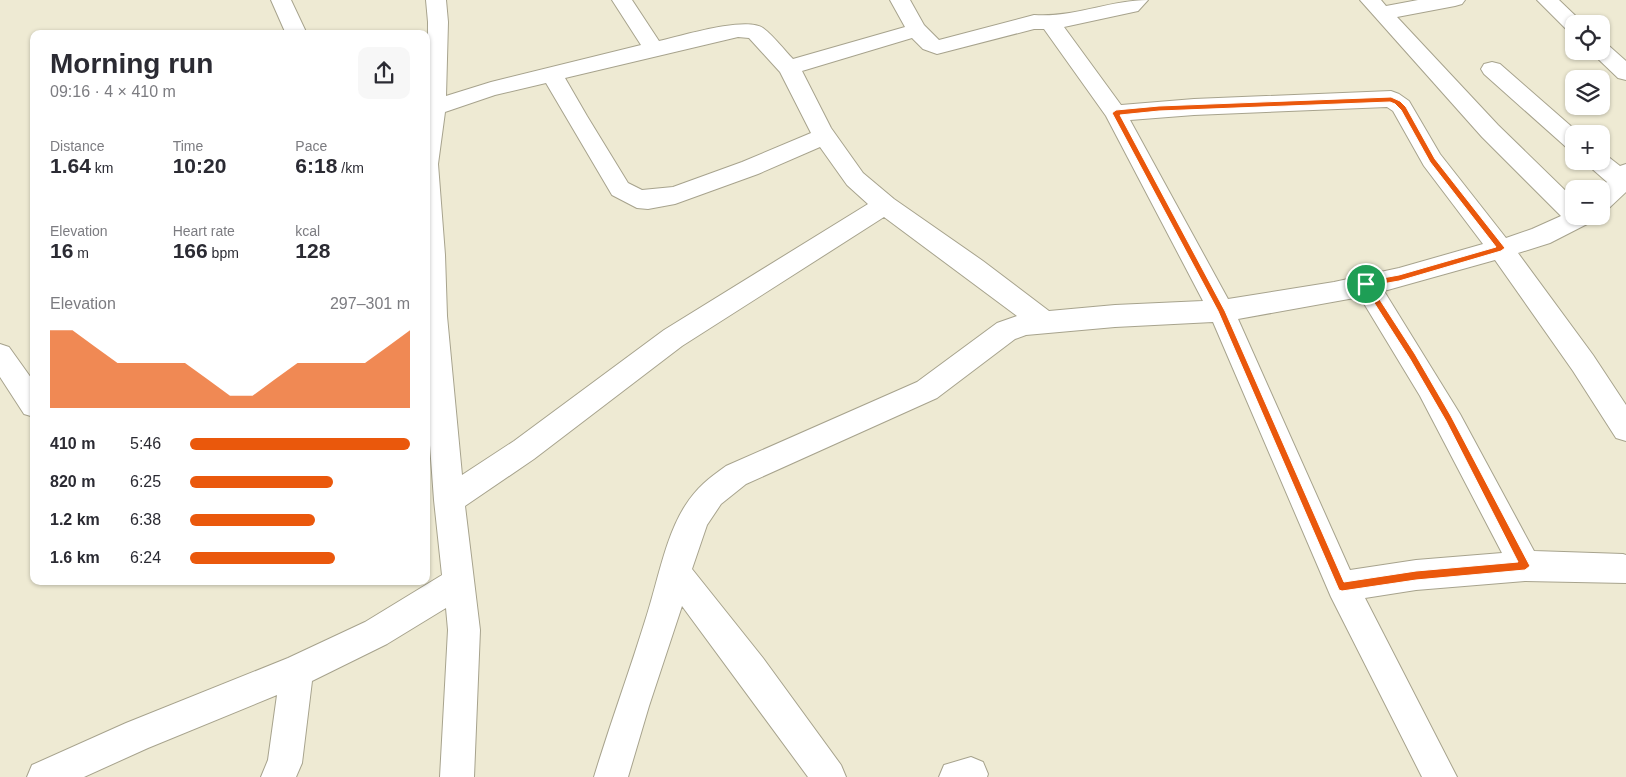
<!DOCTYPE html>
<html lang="en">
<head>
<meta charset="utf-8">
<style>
	:root { --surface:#fff; --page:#f7f7f7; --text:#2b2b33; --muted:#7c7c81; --accent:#ea580c }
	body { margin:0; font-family:Arial,sans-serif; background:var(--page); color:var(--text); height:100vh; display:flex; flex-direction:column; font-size:19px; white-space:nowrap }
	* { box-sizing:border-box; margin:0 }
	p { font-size:16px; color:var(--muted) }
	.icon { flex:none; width:28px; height:28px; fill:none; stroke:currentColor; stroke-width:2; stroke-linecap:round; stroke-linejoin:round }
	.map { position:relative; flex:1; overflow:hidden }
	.drawer { position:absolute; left:30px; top:30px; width:400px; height:555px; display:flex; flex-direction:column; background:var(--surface); border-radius:10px; box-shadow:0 1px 4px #0004 }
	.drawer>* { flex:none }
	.fabs { position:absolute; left:1565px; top:15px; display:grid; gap:10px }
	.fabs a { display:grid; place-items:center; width:45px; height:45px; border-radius:10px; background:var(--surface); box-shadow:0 1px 4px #0004; font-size:25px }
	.pin { position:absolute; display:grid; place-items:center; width:42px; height:42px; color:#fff; margin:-21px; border:2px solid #fff; border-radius:50%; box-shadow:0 1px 5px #0007 }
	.round { display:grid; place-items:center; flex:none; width:52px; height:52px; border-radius:10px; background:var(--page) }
	.headline { display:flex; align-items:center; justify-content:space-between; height:85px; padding:0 20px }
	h1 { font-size:28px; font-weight:700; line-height:38px }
	.stats { display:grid; grid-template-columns:repeat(3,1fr); gap:8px; height:85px; padding:5px 20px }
	.stats div { display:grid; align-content:center }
	.stats b { font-size:21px; font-weight:700 }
	.stats small { font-size:14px; font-weight:400 }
	.stats p { font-size:14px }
	.chart { height:140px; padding:10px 20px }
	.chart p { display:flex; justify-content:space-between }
	.chart svg { width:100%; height:90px; margin-top:5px; fill:var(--accent); opacity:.7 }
	ul { padding:0 20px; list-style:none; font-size:16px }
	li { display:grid; grid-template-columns:80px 60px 1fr; align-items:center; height:38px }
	li i { height:12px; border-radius:6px; background:var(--accent) }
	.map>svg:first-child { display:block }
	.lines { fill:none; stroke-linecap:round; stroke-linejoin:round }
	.minor-casing { stroke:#a7a38d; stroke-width:2 }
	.minor { fill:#fff; fill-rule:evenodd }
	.route { fill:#ea580c; stroke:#fff; fill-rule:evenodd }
</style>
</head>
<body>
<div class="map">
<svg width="1626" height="777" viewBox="0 0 1626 777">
	<rect width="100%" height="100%" fill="#eeead3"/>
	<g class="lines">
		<defs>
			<path id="minor" d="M271,0H291L307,34H286Z
				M426,0H446L448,22L446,96L491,82L641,45L612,0H632L659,41C681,36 746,16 763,28C774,36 784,50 793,59L905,27L890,0H910L924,25L939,40L1034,15C1073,18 1110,0 1148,0L1138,11L1064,27L1121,105L1194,99L1391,91L1399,94L1409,101L1440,154L1506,238L1532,229L1561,216L1482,137L1360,0H1381L1386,6L1418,0H1465L1462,4L1455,6L1397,17L1498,125L1574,199V216H1594L1591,222L1550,243L1518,253L1593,355L1626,405V441L1616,438L1573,371L1495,260L1384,291L1460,414L1534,551L1623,554L1626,555V583L1525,581L1416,590L1365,598L1457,777H1422L1331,597L1213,322L1115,327L1026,335L1015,339L937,398L746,484L721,504L707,525L692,569L763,658L841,765L846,777H808L682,606L649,706L628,777H594C610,724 629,673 645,621C657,585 665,537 685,506C697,487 709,478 726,466L917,382L997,323L1017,316L884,217L682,346L534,459L465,506L480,630L474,777H440L448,630L446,608L387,644L312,681L302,763L296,777H261L268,760L277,695L148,748L84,777H27L32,765L126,723L288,658L365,622L442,575L434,500L426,390L428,22ZM1034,29H1044L1106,116L1203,301L1115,305L1049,311L983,261L894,199L863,173L831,128L802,71L912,38L923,49L937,54ZM738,37L749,38L780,72L811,133L742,162L673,187L642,190L628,183L587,116L565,78ZM546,83L612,195L637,208L648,209L675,204L758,174L820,147L847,185L868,204L664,330L514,441L462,475L447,316L445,255L438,164L445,112L495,95ZM1387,107L1393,111L1424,166L1483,244L1399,268L1334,282L1228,299L1130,120L1194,115ZM1360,297L1420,396L1502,553L1416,560L1350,570L1238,319Z
				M1537,0H1559L1584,24H1574V32L1567,30Z
				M1601,43L1608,45L1626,61V80L1618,78L1594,55L1591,51H1601Z
				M1492,62L1500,64L1580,134H1574V149L1566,147L1484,74L1481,69L1484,64Z
				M1601,154L1606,155L1620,166L1626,164V192L1609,208L1601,211L1600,189L1607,182L1590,167L1587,161H1601Z
				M0,344L9,347L34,382V417L24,414L0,377Z
				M971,757L983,762L988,774L987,777H939L944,765Z"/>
		</defs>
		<use href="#minor" class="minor-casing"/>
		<use href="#minor" class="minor"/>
	</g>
	<path class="route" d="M1391,97L1400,101L1406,107L1435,159L1505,248L1501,251L1399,281L1371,286L1415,354L1451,416L1530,566L1525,570L1416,580L1342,591L1339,590L1218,311L1112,113L1116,110L1159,106ZM1390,102L1395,104L1401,110L1430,162L1496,247L1399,275L1366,281L1362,284L1410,359L1446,421L1518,562L1416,571L1344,582L1225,311L1120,115L1159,111Z"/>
</svg>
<div class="fabs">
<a><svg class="icon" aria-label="locate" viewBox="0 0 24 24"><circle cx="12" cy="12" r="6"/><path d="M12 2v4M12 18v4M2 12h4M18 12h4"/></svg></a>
<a><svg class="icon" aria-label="layers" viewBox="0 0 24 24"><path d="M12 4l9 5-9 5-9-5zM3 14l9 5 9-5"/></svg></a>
<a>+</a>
<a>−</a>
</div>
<div class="pin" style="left:1366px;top:284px;background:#1e9e55"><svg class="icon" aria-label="arrive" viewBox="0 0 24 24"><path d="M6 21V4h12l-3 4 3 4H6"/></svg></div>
<section class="drawer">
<div class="headline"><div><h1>Morning run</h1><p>09:16 · 4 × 410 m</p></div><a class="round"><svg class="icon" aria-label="share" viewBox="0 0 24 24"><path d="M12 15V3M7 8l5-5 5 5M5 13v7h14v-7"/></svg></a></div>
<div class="stats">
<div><p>Distance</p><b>1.64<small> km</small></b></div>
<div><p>Time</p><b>10:20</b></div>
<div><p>Pace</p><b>6:18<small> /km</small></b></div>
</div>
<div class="stats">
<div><p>Elevation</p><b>16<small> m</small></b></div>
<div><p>Heart rate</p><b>166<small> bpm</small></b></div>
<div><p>kcal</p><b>128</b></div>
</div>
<div class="chart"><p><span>Elevation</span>297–301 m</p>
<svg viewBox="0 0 160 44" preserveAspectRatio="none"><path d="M0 44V6L10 6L20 14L30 22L40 22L50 22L60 22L70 30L80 38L90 38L100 30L110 22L120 22L130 22L140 22L150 14L160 6V44z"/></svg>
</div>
<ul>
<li><b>410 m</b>5:46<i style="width:100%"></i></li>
<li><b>820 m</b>6:25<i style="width:65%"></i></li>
<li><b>1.2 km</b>6:38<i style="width:57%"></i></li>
<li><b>1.6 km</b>6:24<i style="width:66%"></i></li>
</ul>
</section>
</div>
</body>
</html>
